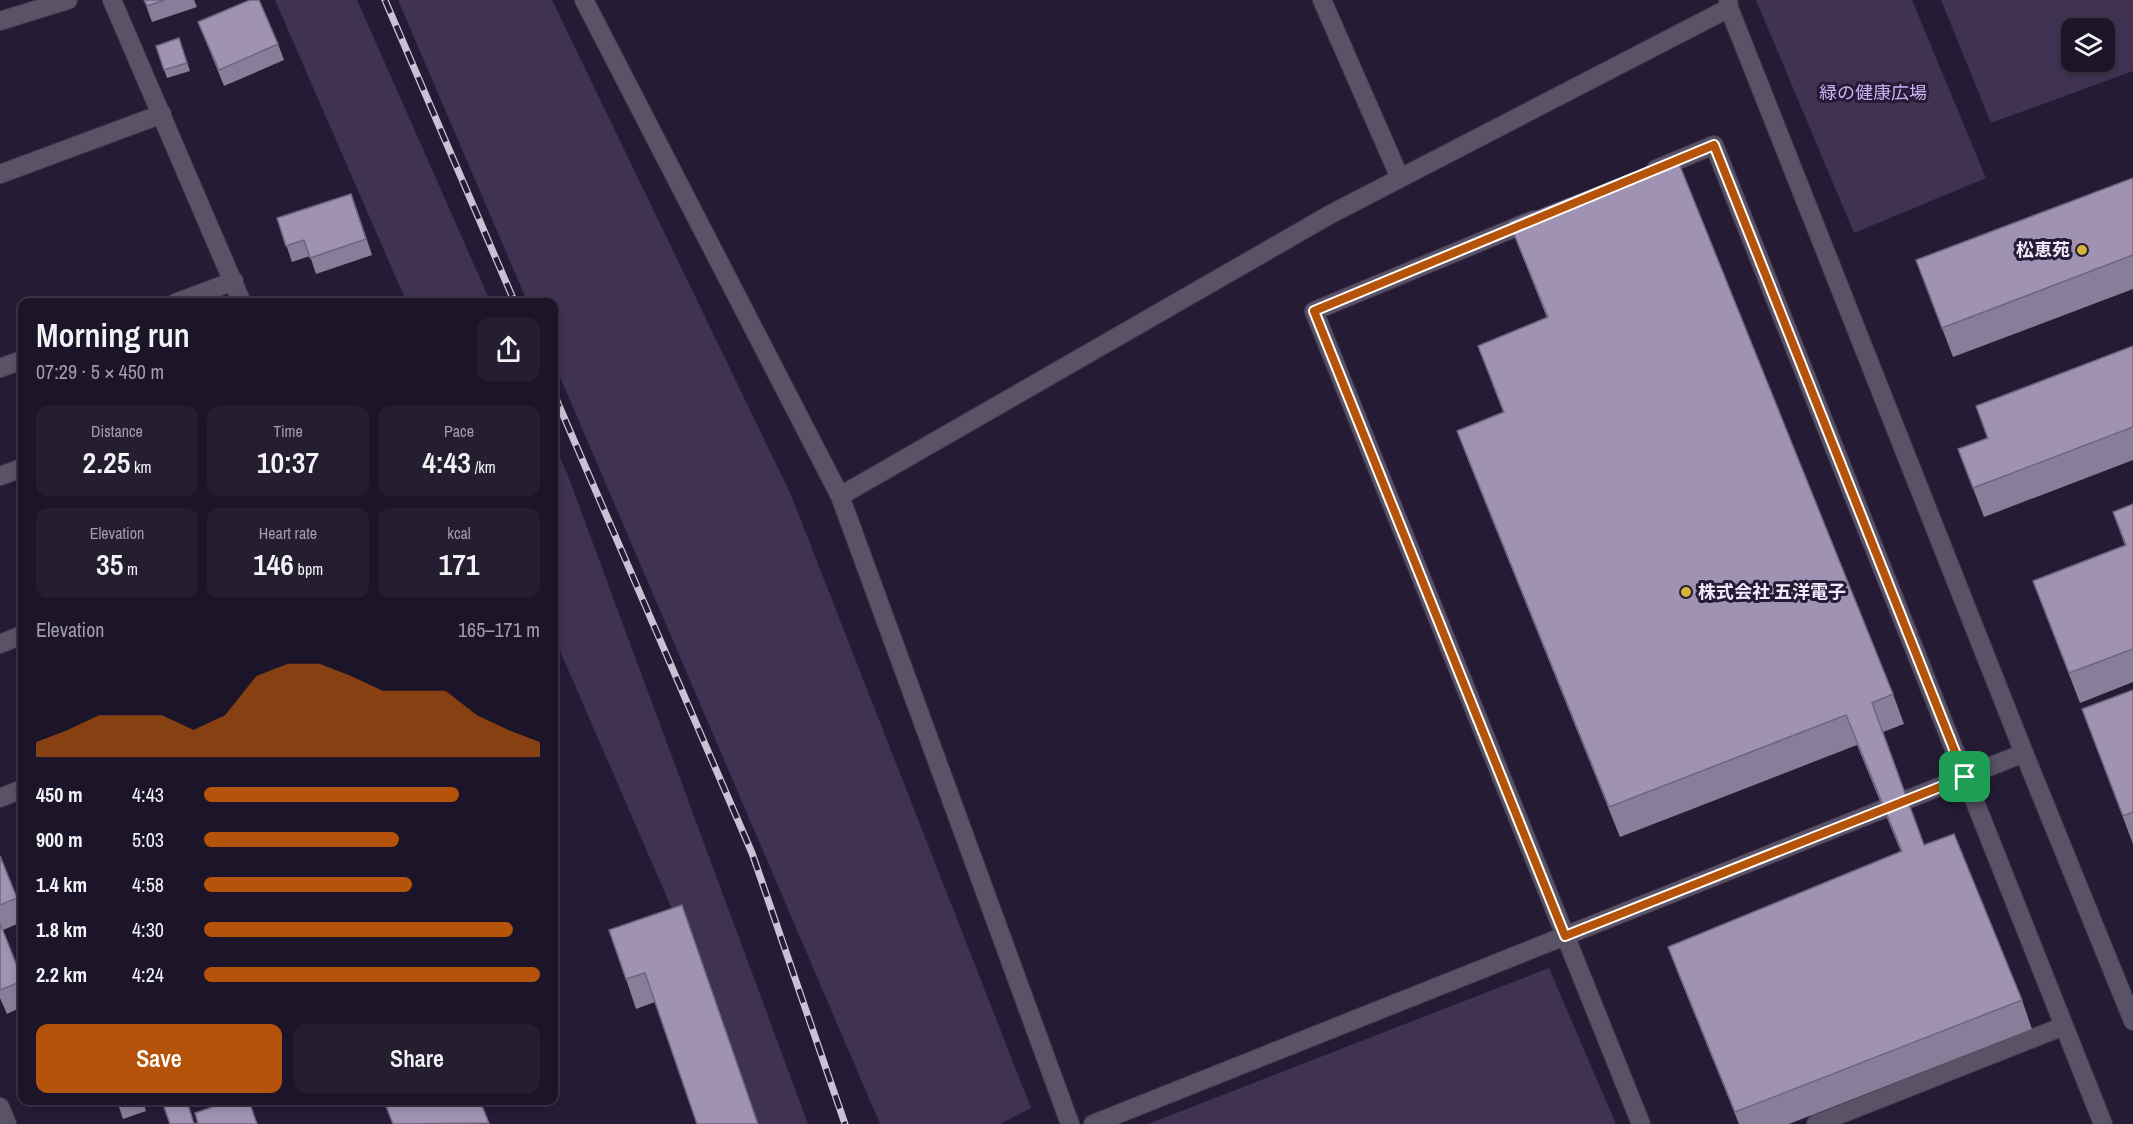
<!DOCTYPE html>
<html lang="en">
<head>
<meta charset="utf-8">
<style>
	:root { --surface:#1c1428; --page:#251d30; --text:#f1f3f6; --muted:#a09ea8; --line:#3a3345; --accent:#b45309 }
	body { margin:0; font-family:"Archivo Narrow","Noto Sans JP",sans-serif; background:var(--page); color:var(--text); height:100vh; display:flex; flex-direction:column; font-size:22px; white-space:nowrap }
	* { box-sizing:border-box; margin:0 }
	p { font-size:20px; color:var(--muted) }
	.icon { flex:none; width:33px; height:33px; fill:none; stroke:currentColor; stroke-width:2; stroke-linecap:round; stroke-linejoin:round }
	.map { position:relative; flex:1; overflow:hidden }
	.details { position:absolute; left:18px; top:298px; width:540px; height:807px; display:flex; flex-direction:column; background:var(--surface); border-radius:12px; box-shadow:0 3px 9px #0003,0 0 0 2px var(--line) }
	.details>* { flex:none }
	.controls { position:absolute; left:2061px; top:18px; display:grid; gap:12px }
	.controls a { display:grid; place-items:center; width:54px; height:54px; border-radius:12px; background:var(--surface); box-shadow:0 3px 9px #0003,0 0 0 2px var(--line); font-size:30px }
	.pin { position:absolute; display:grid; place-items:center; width:51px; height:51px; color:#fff; margin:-26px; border-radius:12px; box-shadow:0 3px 9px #0006 }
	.round { display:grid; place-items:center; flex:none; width:63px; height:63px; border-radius:12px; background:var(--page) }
	.headline { display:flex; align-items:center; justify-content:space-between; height:102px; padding:0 18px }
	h1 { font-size:33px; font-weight:600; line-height:45px }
	.stats { display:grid; grid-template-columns:repeat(3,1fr); gap:9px; height:102px; padding:6px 18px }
	.stats div { display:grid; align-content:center; border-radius:12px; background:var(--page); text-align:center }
	.stats b { font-size:30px; font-weight:600 }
	.stats small { font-size:16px; font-weight:400 }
	.stats p { font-size:16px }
	.chart { height:168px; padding:12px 18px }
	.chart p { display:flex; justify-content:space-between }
	.chart svg { width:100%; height:108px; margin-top:6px; fill:var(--accent); opacity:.7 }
	.cta { display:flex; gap:12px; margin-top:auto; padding:12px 18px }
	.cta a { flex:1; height:69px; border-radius:12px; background:var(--accent); color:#fff; font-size:24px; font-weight:600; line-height:69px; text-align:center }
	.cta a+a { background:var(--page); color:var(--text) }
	ul { padding:0 18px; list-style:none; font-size:20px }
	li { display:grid; grid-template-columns:96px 72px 1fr; align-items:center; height:45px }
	li i { height:15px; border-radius:8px; background:var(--accent) }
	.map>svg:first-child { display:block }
	.green { fill:#403252; fill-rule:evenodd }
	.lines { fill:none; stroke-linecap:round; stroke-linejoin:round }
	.service-casing { stroke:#423851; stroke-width:20 }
	.minor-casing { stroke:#423851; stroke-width:20 }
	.service { stroke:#5a5265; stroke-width:18 }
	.minor { stroke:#5a5265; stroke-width:18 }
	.rail-casing { stroke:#c9c2d5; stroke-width:7 }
	.rail { stroke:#261b35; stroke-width:4.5; stroke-dasharray:14; stroke-linecap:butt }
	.wall { fill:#897e9a }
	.building { fill:#9f92b3; stroke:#6f667d; stroke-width:1.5 }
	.route-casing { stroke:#fff; stroke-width:12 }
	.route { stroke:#b45309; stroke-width:8 }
	.poi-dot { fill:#d7b434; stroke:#261b35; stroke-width:2 }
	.labels { text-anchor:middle; stroke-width:6; stroke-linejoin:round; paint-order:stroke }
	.park-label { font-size:18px; fill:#cdb0f5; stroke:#261b35 }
	.poi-label { font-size:18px; font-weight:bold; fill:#f0eafb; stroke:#261b35; text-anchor:end }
</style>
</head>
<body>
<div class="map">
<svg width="2133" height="1124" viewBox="0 0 2133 1124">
	<rect width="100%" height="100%" fill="#261b35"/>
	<path class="green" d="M275,0H357L491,303H407Z
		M398,0H552L791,495L1031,1108L1000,1124H880L554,363V303H528Z
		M1756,0H1912L1986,178L1854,233Z
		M1941,0H2133V71L1991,123ZM2104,28V62H2072V28Z
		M554,443L568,476L808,1124H750L682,932L554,637Z
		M1549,968L1616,1124H1148Z"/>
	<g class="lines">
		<defs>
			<path id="service" d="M1656,169L1714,145L2103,1124
				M1533,220L1314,311L1641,1124
				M1093,1124L2024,753
				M1816,1124L2064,1026"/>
			<path id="minor" d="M112,0L242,303
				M584,0L840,496L1070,1124
				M1322,0L1400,178
				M1728,0L1729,8L2024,753L2133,1021
				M0,21L68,0
				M0,174L162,114
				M175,303L234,281
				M0,368L22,360
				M0,476L22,468
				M840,496L1331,214L1729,8
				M0,644L22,635
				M0,798L22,789
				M0,1107L7,1124"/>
		</defs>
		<use href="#service" class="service-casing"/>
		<use href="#minor" class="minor-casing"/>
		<use href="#service" class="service"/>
		<use href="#minor" class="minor"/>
		<defs>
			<path id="rail" d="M385,0L515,303
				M554,394L752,853L845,1124"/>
		</defs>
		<use href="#rail" class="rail-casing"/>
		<use href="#rail" class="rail"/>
	</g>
	<path class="wall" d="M144,0H194L197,7L152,22Z
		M198,22L278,44L284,60L224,86Z
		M179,38L190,71L167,78L156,46Z
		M2133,178V289L1953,357L1916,260Z
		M357,210L372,255L316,274L310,256L292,262L277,218Z
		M1509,222L1893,694L1904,724L1883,732L1924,845L2022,1000L2032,1029L1789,1124H1739L1679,976L1668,947L1901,852L1857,745L1620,837L1468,460L1457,431L1503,412L1478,346L1547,318Z
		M2133,346V460L1984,517L1958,449L1987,438L1976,406Z
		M2133,504V682L2080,703L2033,581L2125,546L2113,512Z
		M2133,690V844L2082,709Z
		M0,856L22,912V922L3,930L22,979V1007L7,1014L0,998Z
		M682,905L655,1002L636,1009L626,979Z
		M117,1101H155L144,1105L146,1111L123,1119Z"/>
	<path class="building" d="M144,0H165L147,6Z
		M250,0H259L278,44L219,70L198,22Z
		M179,38L187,63L164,70L156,46Z
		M1676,156L1893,694L1872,703L1924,845L1954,834L2022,1000L1735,1112L1668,947L1902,851L1846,715L1609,807L1457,431L1504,412L1478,346L1548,317L1509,222Z
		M2133,178V255L1942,328L1916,260Z
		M351,194L366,239L310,258L304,240L286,246L277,218Z
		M2133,346V427L1973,488L1958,449L1988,438L1976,406Z
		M2133,504V649L2069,673L2033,581L2126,545L2113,512Z
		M2133,690V812L2123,816L2082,709Z
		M0,856L17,898L0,905Z
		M682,905L758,1124H697L645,973L626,979L609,930Z
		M0,923L22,979V981L0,990Z
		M162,1101H187L194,1124L198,1123L195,1113L230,1101H249L257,1124H170Z
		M384,1101H480L489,1123L393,1124Z"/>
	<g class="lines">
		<defs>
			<path id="route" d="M1714,145L1965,777L1565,936L1314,311Z"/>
		</defs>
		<use href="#route" class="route-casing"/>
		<use href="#route" class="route"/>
	</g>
	<g class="poi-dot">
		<circle cx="2082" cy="250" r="6"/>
		<circle cx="1686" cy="592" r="6"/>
	</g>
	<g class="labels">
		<g class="park-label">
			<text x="1873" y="99">緑の健康広場</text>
		</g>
		<g class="poi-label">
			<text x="2070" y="256">松恵苑</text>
			<text x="1698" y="598" text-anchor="start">株式会社 五洋電子</text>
		</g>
	</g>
</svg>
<div class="controls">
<a><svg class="icon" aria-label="layers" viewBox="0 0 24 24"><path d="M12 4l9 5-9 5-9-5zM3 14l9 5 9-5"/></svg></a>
</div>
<div class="pin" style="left:1965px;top:777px;background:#1e9e55"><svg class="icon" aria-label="arrive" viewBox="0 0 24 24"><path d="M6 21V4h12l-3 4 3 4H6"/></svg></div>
<section class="details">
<div class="headline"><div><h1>Morning run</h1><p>07:29 · 5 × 450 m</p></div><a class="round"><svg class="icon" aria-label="share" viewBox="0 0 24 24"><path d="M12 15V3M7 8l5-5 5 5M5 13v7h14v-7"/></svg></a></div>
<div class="stats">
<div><p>Distance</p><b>2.25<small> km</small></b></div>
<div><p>Time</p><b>10:37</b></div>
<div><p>Pace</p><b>4:43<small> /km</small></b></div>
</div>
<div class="stats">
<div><p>Elevation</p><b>35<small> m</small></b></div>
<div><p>Heart rate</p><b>146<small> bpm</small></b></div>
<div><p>kcal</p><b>171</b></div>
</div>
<div class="chart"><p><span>Elevation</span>165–171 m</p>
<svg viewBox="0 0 160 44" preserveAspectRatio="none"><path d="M0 44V38L10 33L20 27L30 27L40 27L50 33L60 27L70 11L80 6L90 6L100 11L110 17L120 17L130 17L140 27L150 33L160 38V44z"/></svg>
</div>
<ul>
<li><b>450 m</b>4:43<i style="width:76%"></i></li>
<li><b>900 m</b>5:03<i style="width:58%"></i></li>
<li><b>1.4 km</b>4:58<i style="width:62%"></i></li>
<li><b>1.8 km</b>4:30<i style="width:92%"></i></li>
<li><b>2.2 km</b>4:24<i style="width:100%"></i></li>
</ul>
<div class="cta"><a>Save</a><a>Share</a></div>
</section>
</div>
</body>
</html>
